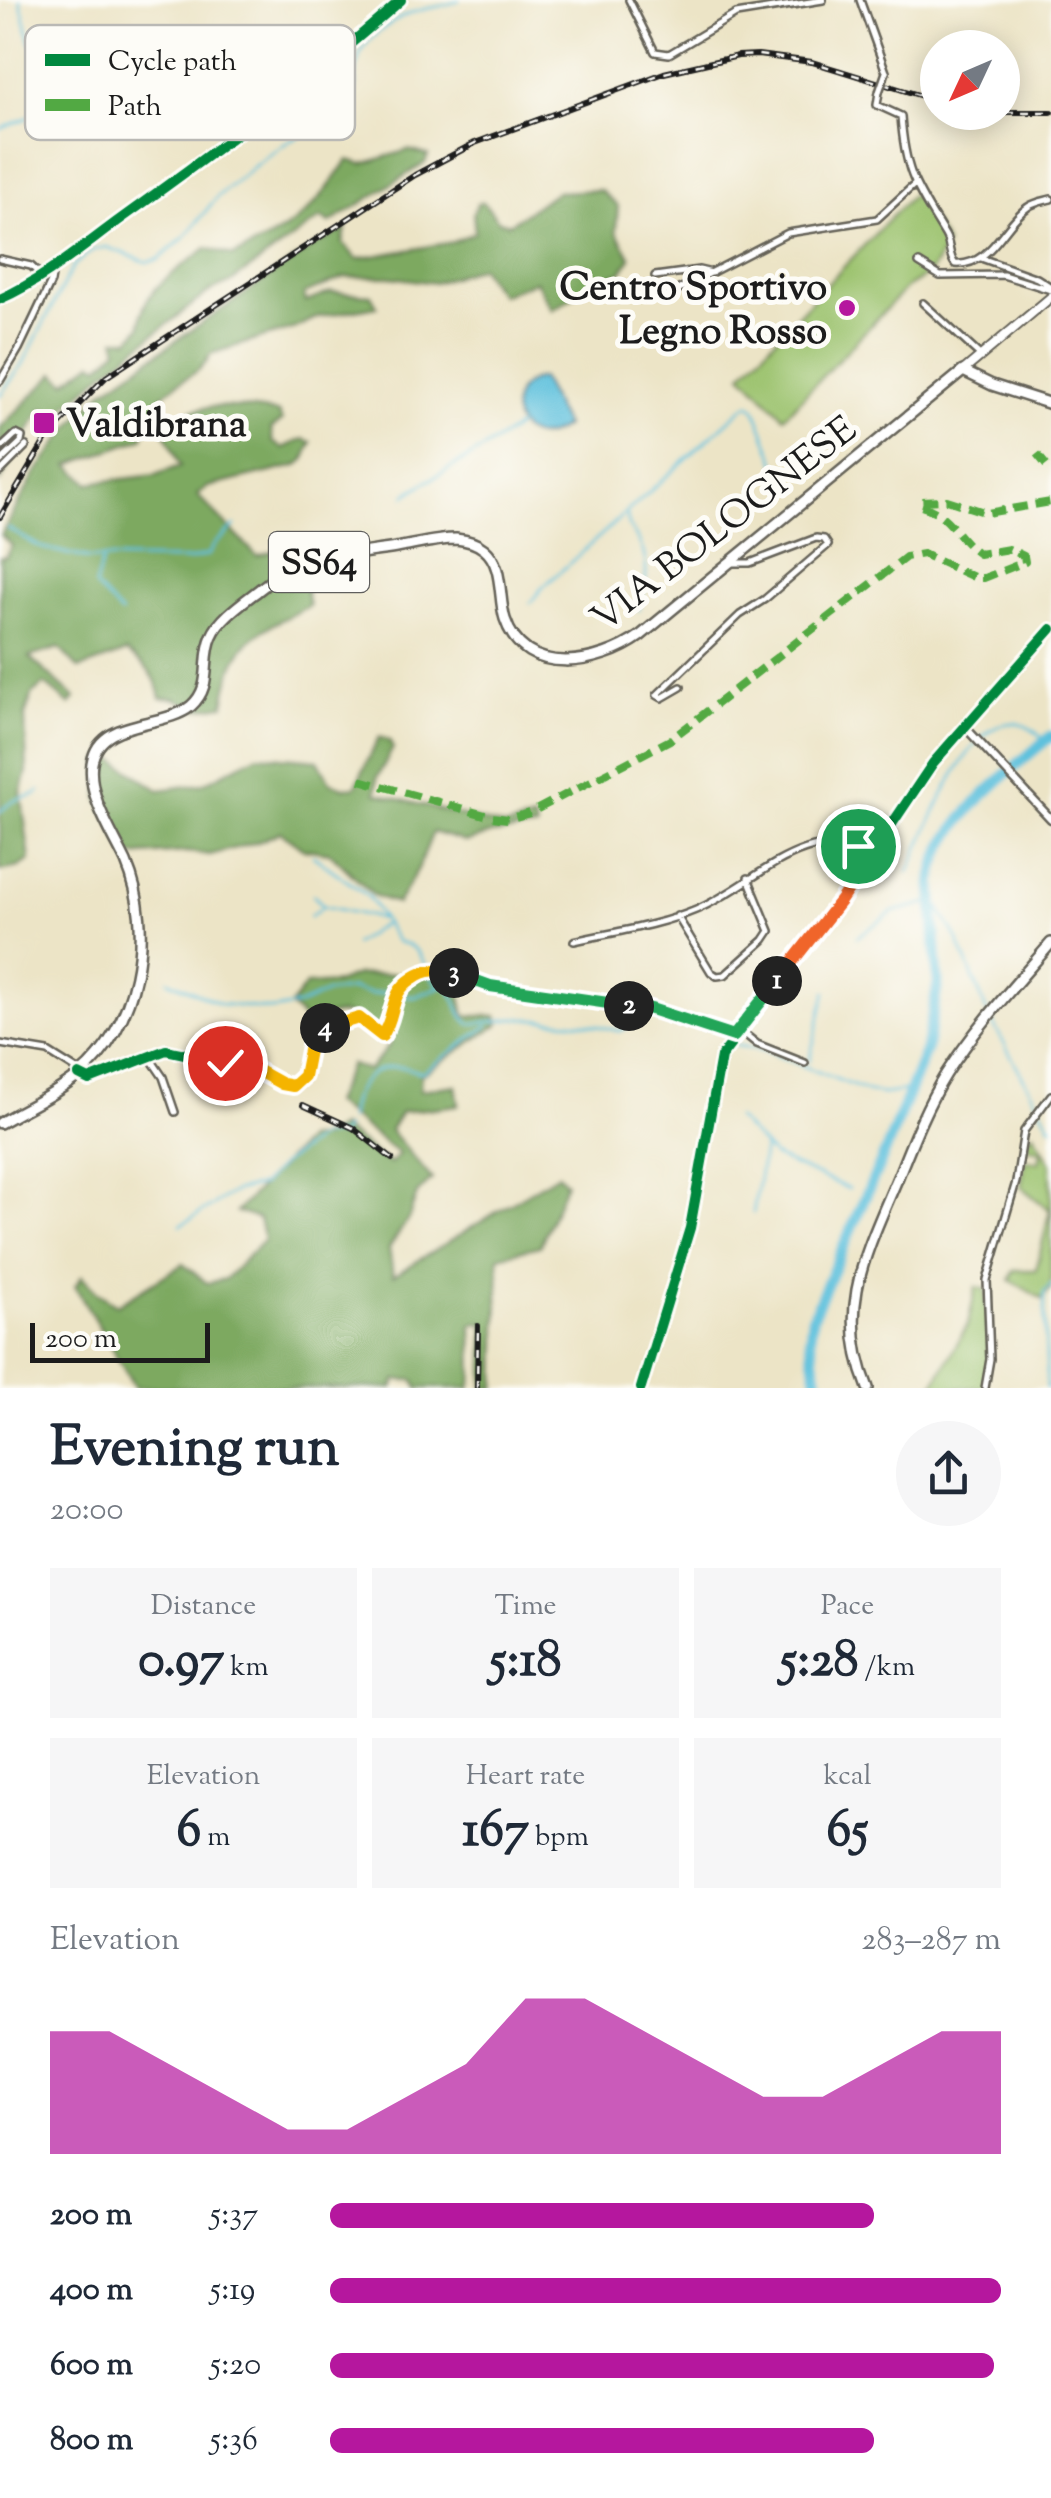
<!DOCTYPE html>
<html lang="en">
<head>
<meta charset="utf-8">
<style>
	:root { --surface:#fff; --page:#f6f6f7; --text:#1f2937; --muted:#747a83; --accent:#b5179e }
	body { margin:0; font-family:"Sorts Mill Goudy",serif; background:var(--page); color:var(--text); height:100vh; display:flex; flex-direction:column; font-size:38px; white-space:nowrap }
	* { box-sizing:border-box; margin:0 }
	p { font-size:32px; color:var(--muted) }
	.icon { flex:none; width:55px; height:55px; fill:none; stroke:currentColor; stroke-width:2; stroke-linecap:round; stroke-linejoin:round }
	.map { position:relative; height:1388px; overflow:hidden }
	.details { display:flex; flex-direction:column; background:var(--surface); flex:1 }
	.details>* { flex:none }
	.needle { width:65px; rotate:226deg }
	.buttons { position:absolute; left:920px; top:30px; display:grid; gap:20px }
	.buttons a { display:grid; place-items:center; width:100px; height:100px; border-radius:50%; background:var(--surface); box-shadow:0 5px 25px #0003; font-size:50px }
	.scale { position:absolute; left:30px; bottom:25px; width:180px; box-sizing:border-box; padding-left:10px; border:5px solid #1c1c1c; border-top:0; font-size:28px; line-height:35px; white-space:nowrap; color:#1c1c1c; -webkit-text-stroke:8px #fdfcf7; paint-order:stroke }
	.pin { position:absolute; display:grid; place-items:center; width:85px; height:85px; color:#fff; margin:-42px; border:5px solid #fff; border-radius:50%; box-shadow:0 2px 10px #0007 }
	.km { position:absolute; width:50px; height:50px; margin:-25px; border-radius:50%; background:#222; color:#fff; font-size:28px; line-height:50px; text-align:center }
	.round { display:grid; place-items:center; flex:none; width:105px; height:105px; border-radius:52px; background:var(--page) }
	.head { display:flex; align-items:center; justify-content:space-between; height:170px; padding:0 50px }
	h1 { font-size:55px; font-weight:700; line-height:75px }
	.stats { display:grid; grid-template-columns:repeat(3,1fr); gap:15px; height:170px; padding:10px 50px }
	.stats div { display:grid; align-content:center; border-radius:0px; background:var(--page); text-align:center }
	.stats b { font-size:50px; font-weight:700 }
	.stats small { font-size:28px; font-weight:400 }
	.stats p { font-size:28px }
	.chart { height:280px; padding:20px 50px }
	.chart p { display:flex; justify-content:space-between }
	.chart svg { width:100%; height:180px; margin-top:10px; fill:var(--accent); opacity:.7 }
	ul { padding:0 50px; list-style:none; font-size:32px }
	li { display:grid; grid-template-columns:160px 120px 1fr; align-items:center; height:75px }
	li i { height:25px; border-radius:12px; background:var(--accent) }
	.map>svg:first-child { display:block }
	.green { fill:#9cc36e; stroke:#5c7045; stroke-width:2.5 }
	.forest { fill:#7da961; stroke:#4c623e; stroke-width:2.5 }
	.water { fill:#5fc1dd; stroke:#3e6e7c; stroke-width:2.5 }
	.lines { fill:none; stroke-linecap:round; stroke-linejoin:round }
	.stream { stroke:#5fc1dd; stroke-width:2.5 }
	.river { stroke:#5fc1dd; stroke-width:11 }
	.minor-casing { stroke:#656258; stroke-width:10 }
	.tertiary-casing { stroke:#656258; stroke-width:11 }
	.secondary-casing { stroke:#656258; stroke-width:12 }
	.primary-casing { stroke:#656258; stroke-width:14 }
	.minor { stroke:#fff; stroke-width:5 }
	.tertiary { stroke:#fff; stroke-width:6 }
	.secondary { stroke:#fff; stroke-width:8 }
	.primary { stroke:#fff; stroke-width:9 }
	.rail-casing { stroke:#1c1c1c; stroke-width:6 }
	.rail { stroke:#fdfcf7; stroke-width:2.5; stroke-dasharray:8; stroke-linecap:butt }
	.minor-bridge-casing { stroke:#656258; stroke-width:10; stroke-linecap:butt }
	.minor-bridge { stroke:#fff; stroke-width:5 }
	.quiet { stroke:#52a943; stroke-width:8; stroke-dasharray:15 8; stroke-linecap:butt }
	.cycleway-casing { stroke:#fdfcf7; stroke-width:16 }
	.cycleway { stroke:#00873e; stroke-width:10 }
	.split-1-casing { stroke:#fff; stroke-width:20 }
	.split-2-casing { stroke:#fff; stroke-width:20 }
	.split-3-casing { stroke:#fff; stroke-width:20 }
	.split-4-casing { stroke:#fff; stroke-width:20 }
	.split-5-casing { stroke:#fff; stroke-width:20 }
	.split-1 { stroke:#f0652b; stroke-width:12 }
	.split-2 { stroke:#22a559; stroke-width:12 }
	.split-3 { stroke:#22a559; stroke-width:12 }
	.split-4 { stroke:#f5b400; stroke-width:12 }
	.split-5 { stroke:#f5b400; stroke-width:12 }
	.poi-dot { fill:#b5179e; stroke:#fdfcf7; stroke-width:4 }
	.labels { text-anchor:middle; stroke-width:10; stroke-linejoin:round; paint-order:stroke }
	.shield { fill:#fdfcf7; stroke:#605f5e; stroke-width:2.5 }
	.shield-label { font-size:35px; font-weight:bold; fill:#1c1c1c }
	.poi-label { font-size:38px; font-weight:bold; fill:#1c1c1c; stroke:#fdfcf7; text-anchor:end }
	.street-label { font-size:38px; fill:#1c1c1c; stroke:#fdfcf7 }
	.key { fill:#fdfcf7; stroke:#bab9b5; stroke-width:2.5 }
	.key-label { font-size:28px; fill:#1c1c1c }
</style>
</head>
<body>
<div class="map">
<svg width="1051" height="1388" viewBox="0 0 1051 1388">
	<rect width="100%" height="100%" fill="#fdfcf7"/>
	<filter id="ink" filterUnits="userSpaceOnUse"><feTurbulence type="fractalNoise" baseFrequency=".01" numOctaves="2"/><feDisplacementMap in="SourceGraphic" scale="20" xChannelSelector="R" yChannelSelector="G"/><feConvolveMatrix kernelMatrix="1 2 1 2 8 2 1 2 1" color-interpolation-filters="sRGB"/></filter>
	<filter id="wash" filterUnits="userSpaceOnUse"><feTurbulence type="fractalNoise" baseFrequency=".0048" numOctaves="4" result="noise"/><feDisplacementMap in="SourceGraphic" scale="40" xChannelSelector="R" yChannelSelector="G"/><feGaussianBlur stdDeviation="2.25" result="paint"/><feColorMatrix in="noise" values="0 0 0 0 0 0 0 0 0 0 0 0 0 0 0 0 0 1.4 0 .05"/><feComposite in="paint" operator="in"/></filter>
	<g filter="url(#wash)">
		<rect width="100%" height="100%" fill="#ece4c6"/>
		<path class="green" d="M912,195L917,197L946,244C932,272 934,272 906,288L784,417L742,374Z
			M1034,1133L1051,1164V1287L1042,1299L1010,1280L1014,1270H1036L1050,1210L1021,1187L1025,1160L1039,1162L1041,1151L1027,1147L1029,1136Z
			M976,1287L986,1289L989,1358L984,1388H932L968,1324Z"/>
		<path class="forest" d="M408,150L428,155L425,163L330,223L321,218L230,283L210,291L104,373L57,415L44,408C26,431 17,456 0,481V428L55,373L66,382L93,362L100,366L118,349L115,339H130L141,326C138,290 182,268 207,248L233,256C294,228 310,216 348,160L363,164Z
			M600,190L618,206L616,231L631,258L621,273L601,278L552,310L536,281L500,295L480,267L435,283L390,277H345L304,294L306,302L331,292L371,295L377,306L318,317L295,328L210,354C202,374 185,376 169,390C154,402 147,420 143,438L69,465L89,483L155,475L180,466L163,427C196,398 240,406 279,413L282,421L271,429L273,442L283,448L303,439L312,442L304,461L296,466L208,487L197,495L257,556L297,544L309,606C252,635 234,639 224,705L197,709L174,698H161C157,675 145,666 127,652L79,669L59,648L29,657L75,698L70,705L45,684L32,694L25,716L27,773L21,792L30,860L19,867L0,871V557H5L12,546L1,535L36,473L69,428L103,391L316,245L346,229L343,243L357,259L453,242L475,232L473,213L478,203L483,202L499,221L509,224L556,192Z
			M379,737L389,740L393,748L377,778L376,793L505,827L534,819L537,828L492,834L466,842L433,832L418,869L397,904L373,895L330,853L304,849L280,832L258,842L210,855L187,852L126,856L99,799L100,760L107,755L159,790L202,784L258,755L318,760L330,782L346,788L355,787Z
			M431,972L458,983L465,1016H497L499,1024L421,1075L420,1090L456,1085L459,1105L401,1112L390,1130L432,1179L417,1194L409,1218L389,1248L393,1276L558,1174L566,1183L540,1246L499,1256L496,1388H484V1323L472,1324L473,1376L470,1388H418L414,1380H396L393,1388H135L75,1286L82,1276L98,1293L117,1305L183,1264L207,1283L225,1279L264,1240L259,1219L236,1212L307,1139L322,1138L340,1127L390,1164L399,1154L333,1103L350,1064L368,1071L391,1043C355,1013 354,1007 306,1022L290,1006L306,985L336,983L356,975Z"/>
		<path class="water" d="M541,378L565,426C516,463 492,387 541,378Z"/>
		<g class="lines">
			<path class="stream" d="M20,0L31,44
				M318,73L355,75
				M0,129L49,109L122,90L310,72
				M0,395L23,364L73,266L93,250L106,247L147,262L158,260L185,237L217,197L257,164L289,141L349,112C358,94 353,75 359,57C366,36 400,15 421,10C435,6 446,7 459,0
				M405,496C442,470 483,453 518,426
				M627,515C627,527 635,533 640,544C651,566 645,588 639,610
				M7,528L40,547L86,558L189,560L208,555L215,544L235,526
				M102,561L95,586L121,614
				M530,603L542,588L745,406L750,404L755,409L782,478
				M0,812C19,792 26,802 40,791
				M313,856L368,896L397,942C426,946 421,968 438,985
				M909,872C925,836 965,723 1012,723C1026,723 1036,732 1046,741
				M313,895L324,906L383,919
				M310,916L322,907
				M857,937L893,912L935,901L958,940L987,1012
				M354,944L385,923
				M168,980L221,1004L274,1010L299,1005L326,993L351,989L372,994L388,992L414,997L444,985C459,995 456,1013 470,1024L521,1018L585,1023L619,1031L632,1025
				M991,1020L1051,1127
				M734,1045L765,1051L869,1092L884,1094L911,1090
				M809,1061L826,992
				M736,1118L775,1157L849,1189
				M349,1119C351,1092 368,1064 400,1067C408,1067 415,1072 423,1072L488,1026
				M753,1213L764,1148
				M181,1225L236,1191L262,1185L281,1165L321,1136L340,1135L345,1128
				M1047,1388L1044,1293L1051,1284"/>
			<path class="river" d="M819,1388L810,1338L812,1318L886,1150L926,1050L938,983L932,883C938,824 1009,772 1051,736"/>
		</g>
	</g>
	<g filter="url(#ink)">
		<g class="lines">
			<defs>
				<path id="minor" d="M629,0L655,52L669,54L736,14L823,0
					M860,0L886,72
					M879,92L877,105L901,116C905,174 916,187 945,235C951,245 948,255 955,264C991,267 1003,224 1028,207C1035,202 1044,201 1051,199
					M981,258L1037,278L1051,287
					M0,259L31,266L43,277
					M919,263L940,276L1003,275L1051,290
					M655,276L699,270L712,273
					M660,299L788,233L877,219L914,185
					M923,303L981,356
					M0,381L19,349L51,282L53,270
					M0,449L16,434L22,437L21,442L0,462
					M0,472L26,446
					M681,687L662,698L657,695L740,615L765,599L828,545L824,539L816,538L750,563H731
					M677,916L711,972L717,976L725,975L764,940L770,931L748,878
					M574,941C614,932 658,926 696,910C758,884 797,825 874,850
					M741,1031L757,1044L805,1063
					M0,1044L48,1052L80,1072
					M148,1055L163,1077L175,1112
					M79,1075L89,1080L166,1050L255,1069L282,1084L293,1086C313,1072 304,1046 316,1028H330L359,1018L382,1036L397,991L429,970L456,974L490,986L583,1002L651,1009L735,1036
					M985,1388L990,1359L987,1280L1016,1182L1024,1131L1051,1095"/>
				<path id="tertiary" d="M0,299C45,279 82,247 122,218C218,149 313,79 401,0
					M965,727L1051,819
					M641,1388L690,1228L721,1057L841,900L933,763L1051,629"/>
				<path id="secondary" d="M963,371L1051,297"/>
				<path id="primary" d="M0,1123C25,1108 55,1095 78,1076C138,1027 156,932 126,862C113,834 87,796 92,763C99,717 163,729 191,706C214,686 201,660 212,636C220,617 245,601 260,589C272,579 285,571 299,566C330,556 364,553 396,548C415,545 436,539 456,539C466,540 476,542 484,549C504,565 498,597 505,619C525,680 601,664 640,636L963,371L992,385L1051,404
					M868,1388C835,1308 867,1251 898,1177C912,1142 926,1106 946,1074C976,1027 1015,985 1051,943"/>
			</defs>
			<use href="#minor" class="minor-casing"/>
			<use href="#tertiary" class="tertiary-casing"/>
			<use href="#secondary" class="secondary-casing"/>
			<use href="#primary" class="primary-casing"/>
			<use href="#minor" class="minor"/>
			<use href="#tertiary" class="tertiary"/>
			<use href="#secondary" class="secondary"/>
			<use href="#primary" class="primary"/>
			<defs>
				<path id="rail" d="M990,112H1051
					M0,517L48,436L106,377L415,175L475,143L664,73L738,56L758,55L812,62L938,101
					M303,1105L353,1128L392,1159
					M477,1388L478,1326"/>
			</defs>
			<use href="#rail" class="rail-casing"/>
			<use href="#rail" class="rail"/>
			<defs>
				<path id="minor-bridge" d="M879,92L886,72"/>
			</defs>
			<use href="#minor-bridge" class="minor-bridge-casing"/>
			<use href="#minor-bridge" class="minor-bridge"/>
			<path class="quiet" d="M1037,454L1051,471
				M360,780L492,817L508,819L530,813L670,740L906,557L923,554L976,578H984L1025,562L1024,556L1009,549L979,554C955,537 951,514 921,506L920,501L947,500L987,513L1051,502"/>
			<defs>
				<path id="cycleway" d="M0,299C45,279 82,247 122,218C218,149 313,79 401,0
					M79,1075L89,1080L166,1050L255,1069L282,1084L293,1086C313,1072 304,1046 316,1028H330L359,1018L382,1036L397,991L429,970L456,974L490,986L583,1002L651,1009L735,1036
					M641,1388L690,1228L721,1057L841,900L933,763L1051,629"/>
			</defs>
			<use href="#cycleway" class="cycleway-casing"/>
			<use href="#cycleway" class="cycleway"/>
		</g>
	</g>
	<g class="lines" filter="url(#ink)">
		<defs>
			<path id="split-1" d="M777,981L841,900L874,850L858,846"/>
			<path id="split-2" d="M629,1006L651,1009L734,1036L777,981"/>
			<path id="split-3" d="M454,973L490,986L629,1006"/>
			<path id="split-4" d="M325,1028L359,1018L382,1036C397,1014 388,994 413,978C427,968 438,970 454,973"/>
			<path id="split-5" d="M225,1063L255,1069L282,1084L293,1086L304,1076L313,1030L325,1028"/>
		</defs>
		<use href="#split-1" class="split-1-casing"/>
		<use href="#split-2" class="split-2-casing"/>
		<use href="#split-3" class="split-3-casing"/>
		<use href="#split-4" class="split-4-casing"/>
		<use href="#split-5" class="split-5-casing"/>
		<use href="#split-1" class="split-1"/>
		<use href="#split-2" class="split-2"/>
		<use href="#split-3" class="split-3"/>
		<use href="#split-4" class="split-4"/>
		<use href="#split-5" class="split-5"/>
	</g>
	<g class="poi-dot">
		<circle cx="847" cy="308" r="10"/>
		<rect x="32" y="411" width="24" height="24" rx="5"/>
	</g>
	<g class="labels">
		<rect class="shield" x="269" y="532" width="100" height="60" rx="8"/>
		<g class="shield-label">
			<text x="319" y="574">SS64</text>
		</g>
		<g class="poi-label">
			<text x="827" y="299">Centro Sportivo<tspan x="827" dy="44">Legno Rosso</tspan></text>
			<text x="66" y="436" text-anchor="start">Valdibrana</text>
		</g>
		<g class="street-label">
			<text transform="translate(723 523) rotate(-38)" y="13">VIA BOLOGNESE</text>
		</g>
	</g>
	<rect x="25" y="25" width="330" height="115" rx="15" class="key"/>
	<rect x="45" y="54" width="45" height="12" fill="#00873e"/>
	<rect x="45" y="99" width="45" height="12" fill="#52a943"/>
	<g class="key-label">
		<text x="108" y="70">Cycle path</text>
		<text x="108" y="115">Path</text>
	</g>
</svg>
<div class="buttons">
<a><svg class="needle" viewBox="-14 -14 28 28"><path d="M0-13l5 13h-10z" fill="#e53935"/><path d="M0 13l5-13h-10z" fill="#747a83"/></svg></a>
</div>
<div class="scale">200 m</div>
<div class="pin" style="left:858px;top:846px;background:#1e9e55"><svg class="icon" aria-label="arrive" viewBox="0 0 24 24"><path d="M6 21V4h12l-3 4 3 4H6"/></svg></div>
<div class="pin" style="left:225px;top:1063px;background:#d93025"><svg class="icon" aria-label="check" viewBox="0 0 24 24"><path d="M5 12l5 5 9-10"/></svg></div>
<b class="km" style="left:777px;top:981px">1</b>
<b class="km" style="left:629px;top:1006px">2</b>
<b class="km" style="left:454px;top:973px">3</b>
<b class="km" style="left:325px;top:1028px">4</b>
</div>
<section class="details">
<div class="head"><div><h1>Evening run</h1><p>20:00</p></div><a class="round"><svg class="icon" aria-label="share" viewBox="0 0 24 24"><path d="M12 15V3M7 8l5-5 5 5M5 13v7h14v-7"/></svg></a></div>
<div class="stats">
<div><p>Distance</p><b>0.97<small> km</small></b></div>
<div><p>Time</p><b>5:18</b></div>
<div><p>Pace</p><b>5:28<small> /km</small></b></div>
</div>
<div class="stats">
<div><p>Elevation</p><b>6<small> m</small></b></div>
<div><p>Heart rate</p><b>167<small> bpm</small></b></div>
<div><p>kcal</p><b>65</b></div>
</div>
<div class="chart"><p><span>Elevation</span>283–287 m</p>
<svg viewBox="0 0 160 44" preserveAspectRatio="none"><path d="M0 44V14L10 14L20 22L30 30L40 38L50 38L60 30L70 22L80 6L90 6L100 14L110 22L120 30L130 30L140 22L150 14L160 14V44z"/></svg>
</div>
<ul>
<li><b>200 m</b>5:37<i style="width:81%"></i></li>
<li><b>400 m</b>5:19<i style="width:100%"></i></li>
<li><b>600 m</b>5:20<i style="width:99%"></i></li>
<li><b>800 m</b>5:36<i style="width:81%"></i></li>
</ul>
</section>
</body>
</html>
